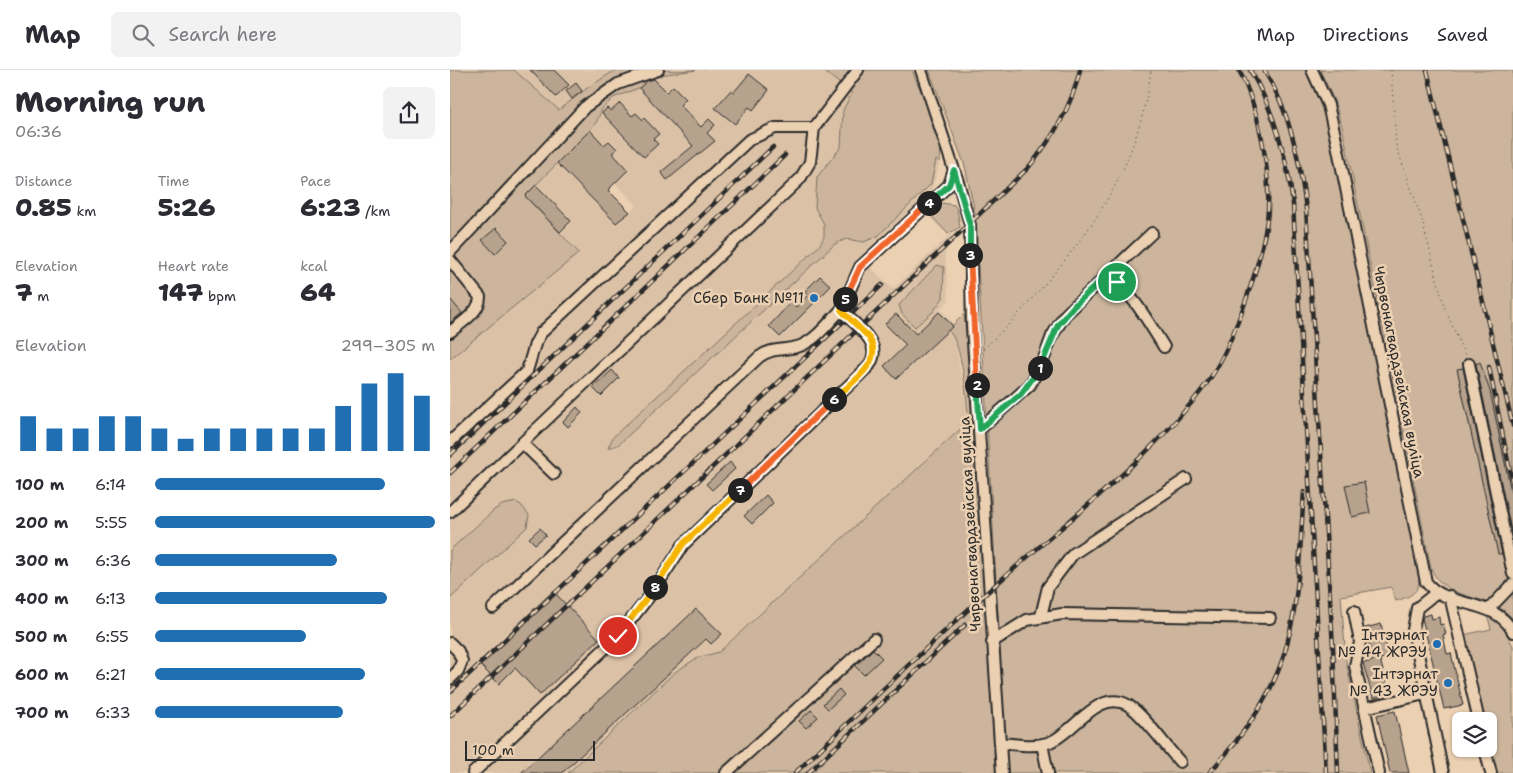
<!DOCTYPE html>
<html lang="en">
<head>
<meta charset="utf-8">
<style>
	:root { --surface:#fff; --page:#f2f2f3; --text:#2b2b33; --muted:#7c7c81; --line:#e1e1e2; --accent:#1f6fb2 }
	body { margin:0; font-family:"Shantell Sans",sans-serif; background:var(--page); color:var(--text); height:100vh; display:flex; flex-direction:column; font-size:19px; white-space:nowrap }
	* { box-sizing:border-box; margin:0 }
	p { font-size:16px; color:var(--muted) }
	.icon { flex:none; width:28px; height:28px; fill:none; stroke:currentColor; stroke-width:2; stroke-linecap:round; stroke-linejoin:round }
	.map { position:relative; flex:1; overflow:hidden }
	.drawer { display:flex; flex-direction:column; background:var(--surface); width:450px }
	.drawer>* { flex:none }
	.fabs { position:absolute; left:1002px; top:642px; display:grid; gap:10px }
	.fabs a { display:grid; place-items:center; width:45px; height:45px; border-radius:8px; background:var(--surface); box-shadow:0 1px 4px #0004; font-size:25px }
	.scale { position:absolute; left:15px; bottom:12px; width:130px; box-sizing:border-box; padding-left:5px; border:2px solid #2b2b2b; border-top:0; font-size:14px; line-height:18px; white-space:nowrap; color:#2b2b2b; -webkit-text-stroke:4px #ebd0b2; paint-order:stroke }
	.pin { position:absolute; display:grid; place-items:center; width:42px; height:42px; color:#fff; margin:-21px; border:2px solid #fff; border-radius:50%; box-shadow:0 1px 5px #0007 }
	.km { position:absolute; width:25px; height:25px; margin:-12px; border-radius:50%; background:#222; color:#fff; font-size:14px; line-height:25px; text-align:center }
	.round { display:grid; place-items:center; flex:none; width:52px; height:52px; border-radius:8px; background:var(--page) }
	.overview { display:flex; align-items:center; justify-content:space-between; height:85px; padding:0 15px }
	h1 { font-size:28px; font-weight:800; line-height:38px }
	.figures { display:grid; grid-template-columns:repeat(3,1fr); gap:8px; height:85px; padding:5px 15px }
	.figures div { display:grid; align-content:center }
	.figures b { font-size:25px; font-weight:800 }
	.figures small { font-size:14px; font-weight:400 }
	.figures p { font-size:14px }
	.chart { height:140px; padding:10px 15px }
	.chart p { display:flex; justify-content:space-between }
	.chart svg { width:100%; height:90px; margin-top:5px; stroke:var(--accent); stroke-width:6 }
	ul { padding:0 15px; list-style:none; font-size:16px }
	li { display:grid; grid-template-columns:80px 60px 1fr; align-items:center; height:38px }
	li i { height:12px; border-radius:6px; background:var(--accent) }
	header { display:flex; align-items:center; gap:30px; box-sizing:border-box; height:70px; padding:0 25px; background:var(--surface); border-bottom:1px solid var(--line) }
	header strong { font-size:24px }
	nav { display:flex; gap:28px; margin-inline-start:auto; font-size:18px }
	.search { width:350px; height:45px; background:var(--page); display:flex; align-items:center; gap:12px; box-sizing:border-box; padding:0 18px; border-radius:8px; color:var(--muted); font-size:19px }
	main { display:flex; flex:1; min-height:0 }
	.map>svg:first-child { display:block }
	.built { fill:#dbc2a7 }
	.green { fill:#ccb59c; stroke:#7c7064 }
	.building { fill:#b6a28d; stroke:#2b2b2b }
	.lines { fill:none; stroke-linecap:round; stroke-linejoin:round }
	.minor-casing { stroke:#2b2b2b; stroke-width:14 }
	.path { stroke:#2b2b2b; stroke-width:1; stroke-dasharray:1 4; stroke-linecap:butt }
	.minor { stroke:#ebd0b2; stroke-width:10 }
	.rail-casing { stroke:#2b2b2b; stroke-width:4.5 }
	.rail { stroke:#ebd0b2; stroke-width:2.5; stroke-dasharray:8; stroke-linecap:butt }
	.split-1-casing { stroke:#fff; stroke-width:10 }
	.split-2-casing { stroke:#fff; stroke-width:10 }
	.split-3-casing { stroke:#fff; stroke-width:10 }
	.split-4-casing { stroke:#fff; stroke-width:10 }
	.split-5-casing { stroke:#fff; stroke-width:10 }
	.split-6-casing { stroke:#fff; stroke-width:10 }
	.split-7-casing { stroke:#fff; stroke-width:10 }
	.split-8-casing { stroke:#fff; stroke-width:10 }
	.split-9-casing { stroke:#fff; stroke-width:10 }
	.split-1 { stroke:#22a559; stroke-width:6 }
	.split-2 { stroke:#22a559; stroke-width:6 }
	.split-3 { stroke:#f0652b; stroke-width:6 }
	.split-4 { stroke:#22a559; stroke-width:6 }
	.split-5 { stroke:#f0652b; stroke-width:6 }
	.split-6 { stroke:#f5b400; stroke-width:6 }
	.split-7 { stroke:#f0652b; stroke-width:6 }
	.split-8 { stroke:#f5b400; stroke-width:6 }
	.split-9 { stroke:#f5b400; stroke-width:6 }
	.poi-dot { fill:#1f6fb2; stroke:#ebd0b2; stroke-width:2 }
	.labels { text-anchor:middle; stroke-width:5; stroke-linejoin:round; paint-order:stroke }
	.poi-label { font-size:15px; fill:#2b2b2b; stroke:#ebd0b2; text-anchor:end }
	.street-label { font-size:15px; fill:#2b2b2b; stroke:#ebd0b2 }
</style>
</head>
<body>
<header>
<strong>Map</strong>
<div class="search"><svg class="icon" aria-label="search" viewBox="0 0 24 24"><circle cx="10" cy="10" r="6"/><path d="M15 15l6 6"/></svg>Search here</div>
<nav><a>Map</a><a>Directions</a><a>Saved</a></nav>
</header>
<main>
<section class="drawer">
<div class="overview"><div><h1>Morning run</h1><p>06:36</p></div><a class="round"><svg class="icon" aria-label="share" viewBox="0 0 24 24"><path d="M12 15V3M7 8l5-5 5 5M5 13v7h14v-7"/></svg></a></div>
<div class="figures">
<div><p>Distance</p><b>0.85<small> km</small></b></div>
<div><p>Time</p><b>5:26</b></div>
<div><p>Pace</p><b>6:23<small> /km</small></b></div>
</div>
<div class="figures">
<div><p>Elevation</p><b>7<small> m</small></b></div>
<div><p>Heart rate</p><b>147<small> bpm</small></b></div>
<div><p>kcal</p><b>64</b></div>
</div>
<div class="chart"><p><span>Elevation</span>299–305 m</p>
<svg viewBox="0 0 160 44" preserveAspectRatio="none"><path d="M5 44V27M15 44V33M25 44V33M35 44V27M45 44V27M55 44V33M65 44V38M75 44V33M85 44V33M95 44V33M105 44V33M115 44V33M125 44V22M135 44V11M145 44V6M155 44V17"/></svg>
</div>
<ul>
<li><b>100 m</b>6:14<i style="width:82%"></i></li>
<li><b>200 m</b>5:55<i style="width:100%"></i></li>
<li><b>300 m</b>6:36<i style="width:65%"></i></li>
<li><b>400 m</b>6:13<i style="width:83%"></i></li>
<li><b>500 m</b>6:55<i style="width:54%"></i></li>
<li><b>600 m</b>6:21<i style="width:75%"></i></li>
<li><b>700 m</b>6:33<i style="width:67%"></i></li>
</ul>
</section>
<div class="map">
<svg width="1063" height="703" viewBox="0 0 1063 703">
	<rect width="100%" height="100%" fill="#ebd0b2"/>
	<filter id="ink" filterUnits="userSpaceOnUse"><feTurbulence type="fractalNoise" baseFrequency=".02" numOctaves="2"/><feDisplacementMap in="SourceGraphic" scale="10" xChannelSelector="R" yChannelSelector="G"/><feConvolveMatrix kernelMatrix="1 2 1 2 8 2 1 2 1" color-interpolation-filters="sRGB"/></filter>
	<g filter="url(#ink)">
		<path class="built" d="M64,0H170L136,19L109,40Z
			M246,0H372L490,92L481,122L410,187L443,219L502,163L495,184L499,230L490,239L504,254L498,260L504,265L519,351L177,666L215,703H0V289L129,183L75,126L120,80L180,142L187,135L126,74L147,51L152,39L163,28L202,6Z"/>
		<path class="green" d="M0,0H64L109,40L136,19L164,1L246,0L202,6L191,17L163,28L152,39L147,51L140,60L75,126L129,183L0,289Z
			M372,0H462C473,30 494,59 490,92L486,90L481,114L428,166L414,172L396,169L385,174L168,375L158,378L163,367L369,176L374,167V154L365,138L367,107L391,77L393,40L402,23Z
			M479,0H856L873,41L886,91L969,507C970,523 959,527 946,531L941,517L891,526L896,591L920,703H557L525,143L515,96Z
			M870,0H1063V549C1042,522 994,533 981,498L893,60L884,30Z
			M492,133L504,135L507,139L510,157L498,164L477,142Z
			M487,195L494,197L493,228L483,242L465,257L452,244L449,235Z
			M514,244L521,309L546,703H118L225,602L247,588L269,582L519,351C516,330 513,273 498,260Z
			M66,432L71,435L79,445L77,457L0,529V480L44,440L52,435Z
			M1037,544L1052,555L1063,576V703H1046L1039,673V651H1034L1013,565L1041,559Z"/>
		<path class="building" d="M80,0H104L119,15L106,27Z
			M299,4L319,20L303,40L299,37L285,54L265,38L281,20L284,22Z
			M204,9L217,22L223,16L236,29L230,35L251,57L259,49L265,55L257,63L265,71L217,110L211,102L243,76L189,18L197,11Z
			M126,13L132,21L122,29L116,21Z
			M170,33L182,46L186,43L193,50L194,48L209,64L203,69L208,74L194,87L152,43L157,38L161,41Z
			M140,60L154,75L159,71L167,79L162,83L178,100L158,120L180,142L166,153L107,93Z
			M86,115L121,151L110,162L75,126Z
			M46,158L58,171L45,184L32,170Z
			M370,206L381,216L330,267L319,256L341,232L346,237L358,225L354,222Z
			M0,229L12,243L0,253Z
			M489,242L503,256L446,309L434,296L456,275L435,254L446,244L466,264Z
			M1030,292L1040,321L1063,431V470L1026,294Z
			M1013,298L1052,484H1048L1007,299Z
			M162,300L169,308L151,326L143,318Z
			M127,337L132,343L118,357L113,352Z
			M280,392L285,399L262,420L256,414Z
			M914,412L920,443L902,447L895,415Z
			M316,425L323,433L302,454L294,446Z
			M90,458L96,465L85,474L79,468Z
			M103,521L149,569L90,625L65,598L49,614L28,593Z
			M246,539L272,564L261,574L256,569L112,703H71Z
			M981,544L982,549L989,547L990,555L993,554L996,564L993,565L997,584L1001,583L1013,635L994,639L972,548L973,546Z
			M931,554L939,587L930,589L939,624L923,628L913,593L923,591L915,558Z
			M423,579L432,588L414,605L405,596Z
			M389,619L394,625L378,639L373,634Z
			M361,640L368,647L356,658L349,651Z
			M945,641L959,703H940L927,645Z"/>
		<g class="lines">
			<defs>
				<path id="minor" d="M471,0L509,115L520,155L522,257L552,703
					M862,0L878,35L887,74L976,512C998,540 1045,527 1063,562
					M0,182L135,37L168,14L208,0
					M0,190L30,227C30,242 11,253 0,262
					M657,205C683,223 697,250 714,277
					M1019,294L1063,504
					M530,359L580,315L592,294L602,266L615,245L702,163
					M0,372L77,301L85,274L91,263L299,70L325,58H364
					M72,373L350,109L360,92L364,58L408,0
					M0,442L72,373L104,404
					M987,522L967,538L963,560L993,703
					M1000,526L1029,651
					M43,538L309,287C322,277 336,281 350,276C366,270 379,252 391,240
					M1039,539L1063,514
					M904,541L910,572L905,596L929,703
					M591,546L598,517L623,484L736,409
					M542,572L577,550L612,544L820,548
					M0,573L8,581L12,591L8,601L0,609
					M915,638L975,624
					M550,673C566,674 585,678 600,672C624,663 648,618 678,635C694,645 716,677 730,692
					M592,674L598,703
					M1035,679L1041,703
					M23,703L168,566L202,523L233,475L419,296C435,273 405,255 391,240L410,197L499,115L504,100
					M276,703L424,569"/>
			</defs>
			<use href="#minor" class="minor-casing"/>
			<path class="path" d="M941,0L946,75L972,150L994,236L1015,285
				M533,279C554,261 571,241 589,221C649,152 689,92 701,0"/>
			<use href="#minor" class="minor"/>
			<defs>
				<path id="rail" d="M800,0C824,40 837,88 843,134L876,703
					M814,0C840,41 850,91 856,139L883,577L888,703
					M977,0L1063,356
					M1039,297L1063,416
					M0,385L323,77
					M0,403L335,85
					M0,622L432,215
					M0,646L578,98C603,68 621,38 630,0
					M345,703C411,641 475,578 542,518C613,454 700,390 757,313C783,277 815,184 818,140C820,96 809,39 789,0
					M358,703L515,555
					M759,703C793,666 825,623 837,574C850,525 850,472 854,422"/>
			</defs>
			<use href="#rail" class="rail-casing"/>
			<use href="#rail" class="rail"/>
		</g>
	</g>
	<g class="lines" filter="url(#ink)">
		<defs>
			<path id="split-1" d="M590,298L608,255L624,236L657,205L667,212"/>
			<path id="split-2" d="M527,315L530,359L571,324L590,298"/>
			<path id="split-3" d="M520,185L527,315"/>
			<path id="split-4" d="M479,133L499,115L504,100L520,155V185"/>
			<path id="split-5" d="M395,229L410,197L479,133"/>
			<path id="split-6" d="M384,329C398,315 436,292 419,268C411,258 400,250 391,240L395,229"/>
			<path id="split-7" d="M290,420L384,329"/>
			<path id="split-8" d="M205,517L233,474L290,420"/>
			<path id="split-9" d="M168,566L205,517"/>
		</defs>
		<use href="#split-1" class="split-1-casing"/>
		<use href="#split-2" class="split-2-casing"/>
		<use href="#split-3" class="split-3-casing"/>
		<use href="#split-4" class="split-4-casing"/>
		<use href="#split-5" class="split-5-casing"/>
		<use href="#split-6" class="split-6-casing"/>
		<use href="#split-7" class="split-7-casing"/>
		<use href="#split-8" class="split-8-casing"/>
		<use href="#split-9" class="split-9-casing"/>
		<use href="#split-1" class="split-1"/>
		<use href="#split-2" class="split-2"/>
		<use href="#split-3" class="split-3"/>
		<use href="#split-4" class="split-4"/>
		<use href="#split-5" class="split-5"/>
		<use href="#split-6" class="split-6"/>
		<use href="#split-7" class="split-7"/>
		<use href="#split-8" class="split-8"/>
		<use href="#split-9" class="split-9"/>
	</g>
	<g class="poi-dot">
		<circle cx="364" cy="228" r="5"/>
		<circle cx="987" cy="574" r="5"/>
		<circle cx="998" cy="613" r="5"/>
	</g>
	<g class="labels">
		<g class="poi-label">
			<text x="354" y="233">Сбер Банк №11</text>
			<text x="977" y="570">Інтэрнат<tspan x="977" dy="17">№ 44 ЖРЭУ</tspan></text>
			<text x="988" y="609">Інтэрнат<tspan x="988" dy="17">№ 43 ЖРЭУ</tspan></text>
		</g>
		<g class="street-label">
			<text transform="translate(949 302) rotate(79)" y="5">Чырвонагвардзейская вуліца</text>
			<text transform="translate(520 454) rotate(-93)" y="5">Чырвонагвардзейская вуліца</text>
		</g>
	</g>
</svg>
<div class="fabs">
<a><svg class="icon" aria-label="layers" viewBox="0 0 24 24"><path d="M12 4l9 5-9 5-9-5zM3 14l9 5 9-5"/></svg></a>
</div>
<div class="scale">100 m</div>
<div class="pin" style="left:667px;top:212px;background:#1e9e55"><svg class="icon" aria-label="arrive" viewBox="0 0 24 24"><path d="M6 21V4h12l-3 4 3 4H6"/></svg></div>
<div class="pin" style="left:168px;top:566px;background:#d93025"><svg class="icon" aria-label="check" viewBox="0 0 24 24"><path d="M5 12l5 5 9-10"/></svg></div>
<b class="km" style="left:590px;top:298px">1</b>
<b class="km" style="left:527px;top:315px">2</b>
<b class="km" style="left:520px;top:185px">3</b>
<b class="km" style="left:479px;top:133px">4</b>
<b class="km" style="left:395px;top:229px">5</b>
<b class="km" style="left:384px;top:329px">6</b>
<b class="km" style="left:290px;top:420px">7</b>
<b class="km" style="left:205px;top:517px">8</b>
</div>
</main>
</body>
</html>
